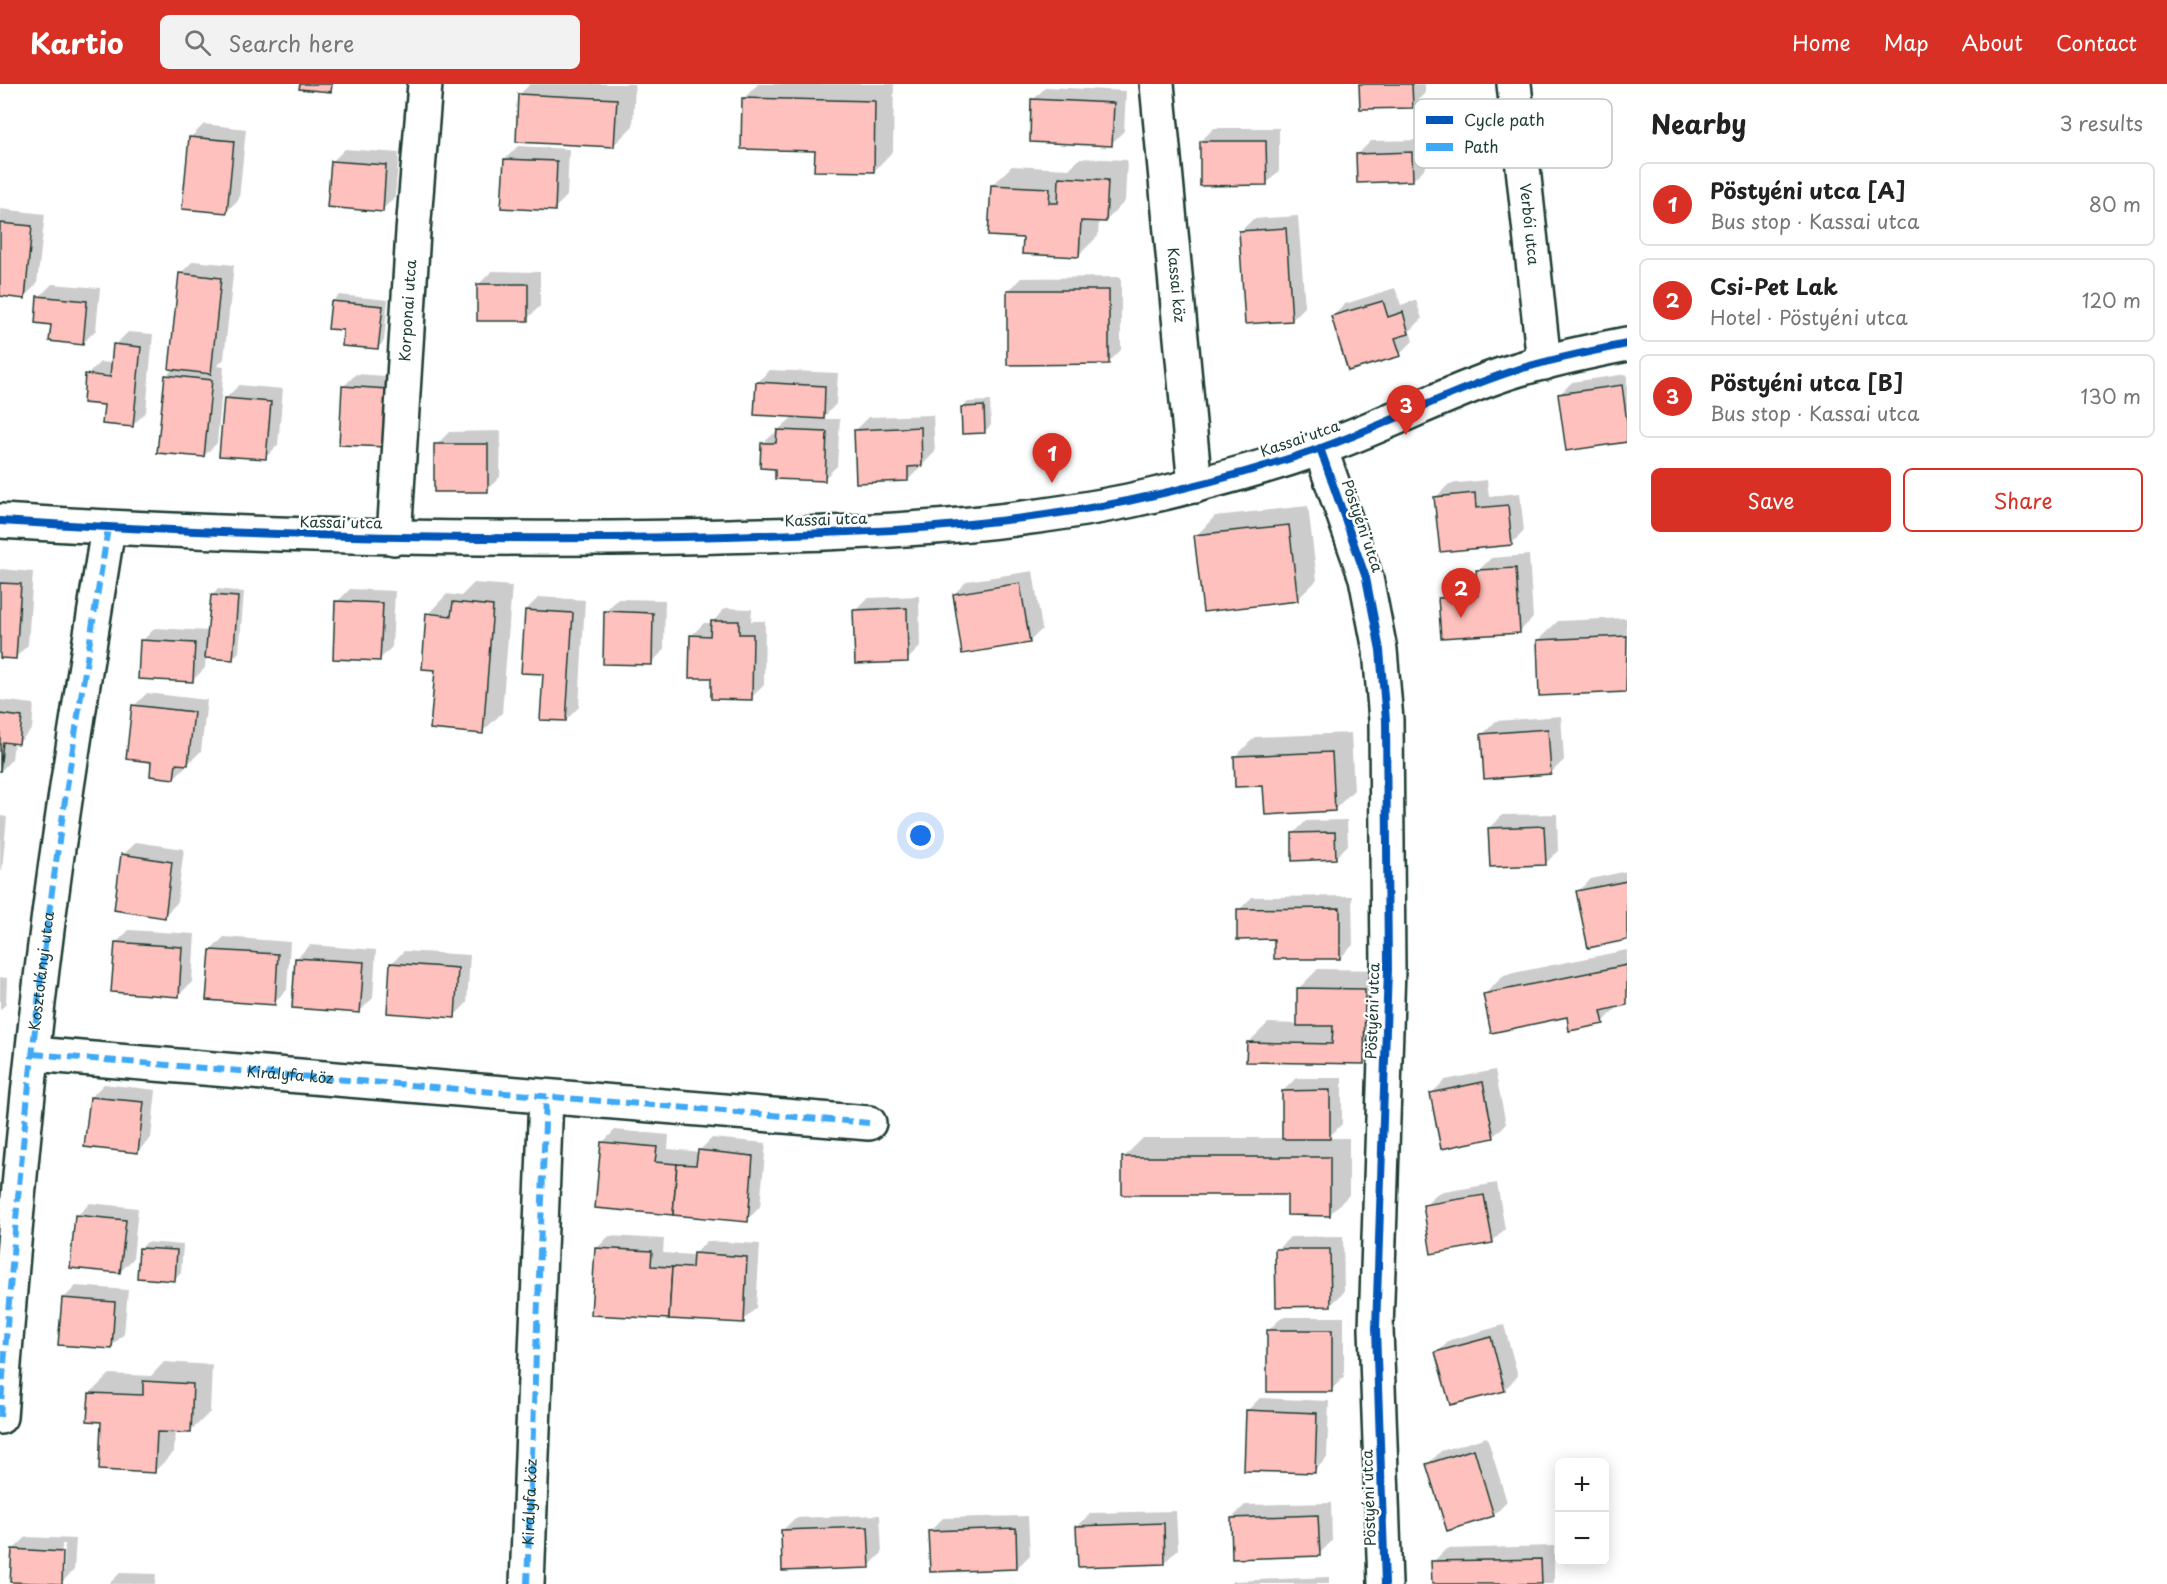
<!DOCTYPE html>
<meta charset="utf-8">
<style>
:root{--surface:#fff;--page:#f2f2f2;--text:#222;--muted:#767676;--line:#e0e0e0;--accent:#d93025}
body{margin:0;font-family:"Playpen Sans",sans-serif;background:var(--page);color:var(--text)}
.controls{position:absolute;right:18px;bottom:18px;display:grid;overflow:hidden;border-radius:9px;box-shadow:0 3px 15px #0003}
.controls button{width:54px;height:54px;display:grid;place-items:center;padding:0;border:0;border-bottom:2px solid var(--line);background:var(--surface);color:var(--text);font:30px sans-serif}
.you{position:absolute;left:921px;top:752px;width:21px;height:21px;margin:-15px;border:4px solid #fff;border-radius:50%;background:#1a73e8;box-shadow:0 0 0 9px #1a73e833}
.badge{display:grid;place-items:center;width:39px;height:39px;border-radius:50%;background:var(--accent);color:#fff;font-size:20px;font-weight:700}
.pin{position:absolute;translate:-50% -50px;filter:drop-shadow(0 2px 3px #0008)}
.pin::after{content:'';position:absolute;top:32px;width:21px;height:18px;background:inherit;clip-path:polygon(0 0,100% 0,50% 100%)}
.list{margin:0;padding:0;list-style:none}
h2{display:flex;justify-content:space-between;align-items:center;height:78px;margin:0;padding:0 24px;font-size:26px}
h2 small{font-size:20px;font-weight:400;color:var(--muted)}
.list li{display:grid;grid-template-columns:39px 1fr auto;gap:18px;align-items:center;box-sizing:border-box;height:84px;margin:0 12px 12px;padding:0 12px;border:2px solid var(--line);border-radius:9px}
.list b{display:block;font-size:22px;white-space:nowrap}
.list p{margin:0;font-size:20px;white-space:nowrap;color:var(--muted)}
.list em{font-size:20px;font-style:normal;color:var(--muted)}
.actions{display:flex;gap:12px;padding:18px 24px}
.actions a{flex:1;padding:14px 0;border:2px solid var(--accent);border-radius:9px;text-align:center;font-size:21px;color:var(--accent)}
.actions .main{background:var(--accent);color:#fff}
.icon{flex:none;width:33px;height:33px;fill:none;stroke:currentColor;stroke-width:2;stroke-linecap:round;stroke-linejoin:round}
.map{position:relative;flex:none;width:1627px;height:1500px;overflow:hidden}
header{display:flex;align-items:center;gap:36px;box-sizing:border-box;height:84px;padding:0 30px;background:var(--accent);color:#fff}
header strong{font-size:28px}
nav{display:flex;gap:33px;margin-inline-start:auto;font-size:21px}
.search{width:420px;height:54px;background:var(--page);display:flex;align-items:center;gap:15px;box-sizing:border-box;padding:0 21px;border-radius:9px;color:var(--muted);font-size:22px}
main{display:flex}
aside{flex:1;background:var(--surface)}
.map>svg:first-child{display:block}
</style>
<header>
<strong>Kartio</strong>
<div class="search"><svg class="icon" aria-label="search" viewBox="0 0 24 24"><circle cx="10" cy="10" r="6"/><path d="M15 15l6 6"/></svg>Search here</div>
<nav><a>Home</a><a>Map</a><a>About</a><a>Contact</a></nav>
</header>
<main>
<div class="map">
<svg width="1627" height="1500" viewBox="0 0 1627 1500">
<rect width="100%" height="100%" fill="#fff"/>
<filter id="ink" filterUnits="userSpaceOnUse"><feTurbulence type="fractalNoise" baseFrequency=".0167" numOctaves="2"/><feDisplacementMap in="SourceGraphic" scale="12" xChannelSelector="R" yChannelSelector="G"/><feConvolveMatrix kernelMatrix="1 2 1 2 8 2 1 2 1" color-interpolation-filters="sRGB"/></filter>
<g filter="url(#ink)">
<g fill="#0003" fill-rule="evenodd">
<polygon points="530,0 635,0 633,42 614,61 519,11"/>
<polygon points="758,0 894,0 893,67 874,87 743,15"/>
<polygon points="1360,0 1425,0 1425,10 1412,23"/>
<polygon points="1046,3 1126,7 1124,47 1111,60 1033,16"/>
<polygon points="204,40 246,45 239,115 226,128 191,53"/>
<polygon points="1214,44 1279,44 1279,87 1266,100 1201,57"/>
<polygon points="1424,56 1426,83 1413,96 1358,70 1371,57"/>
<polygon points="518,62 569,65 567,112 554,125 505,75"/>
<polygon points="345,65 399,69 395,113 382,126 332,78"/>
<polygon points="1080,74 1127,76 1125,117 1106,137 1099,136 1098,152 1078,172 1025,152 992,101 1012,82 1069,85"/>
<polygon points="0,125 45,130 37,200 24,213 0,210"/>
<polygon points="1298,132 1305,223 1292,236 1240,148 1253,135"/>
<polygon points="193,177 234,181 224,275 217,282 224,283 217,359 204,372 167,291 174,284 180,190"/>
<polygon points="492,187 540,188 540,222 527,235 479,200"/>
<polygon points="1121,193 1121,266 1108,279 1008,207 1021,194"/>
<polygon points="52,200 100,204 96,246 83,259 52,240 39,213"/>
<polygon points="1395,204 1401,221 1416,216 1422,235 1410,247 1413,257 1400,270 1332,233 1345,220"/>
<polygon points="339,211 388,216 384,257 378,264 345,244 332,218"/>
<polygon points="128,248 153,250 146,328 133,341 106,320 87,291 100,278 113,279 115,261"/>
<polygon points="770,286 838,289 836,320 822,335 840,335 837,382 824,395 777,383 762,360 794,332 757,299"/>
<polygon points="356,290 401,293 399,349 343,303"/>
<polygon points="1627,290 1627,357 1559,311 1572,298"/>
<polygon points="239,301 283,305 278,361 265,374 226,314"/>
<polygon points="990,317 991,341 985,347 962,324 968,318"/>
<polygon points="933,331 935,368 908,396 856,346 869,333"/>
<polygon points="501,347 500,393 487,406 436,361 449,348"/>
<polygon points="1487,396 1489,412 1520,409 1524,447 1511,460 1436,413 1449,400"/>
<polygon points="1308,422 1317,496 1297,516 1196,452 1215,432"/>
<polygon points="1529,471 1533,534 1520,547 1440,515 1453,502 1479,500 1478,487 1491,474"/>
<polygon points="0,485 33,488 28,561 15,574 0,573"/>
<polygon points="1033,487 1042,545 1029,558 954,510 967,497"/>
<polygon points="474,499 512,502 502,629 482,648 436,585 428,530 447,510 461,512"/>
<polygon points="218,505 244,508 239,568 233,575 206,572 205,584 192,597 142,557 155,544 209,547 212,512"/>
<polygon points="350,505 395,507 392,563 379,576 337,518"/>
<polygon points="919,512 920,563 907,576 855,527 868,514"/>
<polygon points="539,513 585,516 579,623 566,636 526,526"/>
<polygon points="618,515 665,516 664,566 651,579 605,528"/>
<polygon points="725,524 752,525 751,537 765,537 764,601 751,614 713,593 691,552 704,539 712,539"/>
<polygon points="1627,534 1626,607 1538,556 1558,537"/>
<polygon points="147,609 207,616 201,667 174,694 153,677 134,622"/>
<polygon points="0,616 34,620 32,645 19,658 14,658 12,675 0,688"/>
<polygon points="1561,632 1564,676 1551,689 1483,650 1496,637"/>
<polygon points="1351,649 1354,706 1334,726 1265,700 1235,673 1255,653"/>
<polygon points="1557,730 1558,767 1545,780 1489,744 1502,731"/>
<polygon points="0,732 7,733 2,786 0,788"/>
<polygon points="1347,736 1348,761 1335,774 1293,750 1306,737"/>
<polygon points="136,758 184,765 177,819 164,832 123,771"/>
<polygon points="1627,787 1627,855 1578,808 1591,795"/>
<polygon points="1352,812 1353,861 1340,874 1275,854 1239,826 1252,813"/>
<polygon points="129,846 195,850 192,898 179,911 116,859"/>
<polygon points="224,853 290,858 287,906 274,919 211,866"/>
<polygon points="310,861 376,866 373,914 360,927 297,874"/>
<polygon points="1627,866 1627,920 1620,921 1603,938 1568,932 1484,911 1504,891"/>
<polygon points="404,867 470,871 467,919 454,932 391,880"/>
<polygon points="1318,885 1384,886 1383,959 1364,979 1248,959 1268,939 1298,940 1299,904"/>
<polygon points="0,893 7,894 6,920 0,926"/>
<polygon points="1495,986 1506,1040 1493,1053 1432,1009 1445,996"/>
<polygon points="1296,994 1342,994 1342,1040 1328,1054 1349,1054 1349,1111 1330,1130 1289,1110 1123,1074 1143,1054 1284,1054 1283,1007"/>
<polygon points="104,1000 156,1006 151,1054 138,1067 91,1013"/>
<polygon points="615,1046 669,1051 668,1065 691,1067 698,1068 712,1054 766,1059 760,1123 747,1136 602,1059"/>
<polygon points="1497,1099 1505,1145 1492,1158 1425,1122 1438,1109"/>
<polygon points="90,1119 138,1124 133,1175 120,1188 77,1132"/>
<polygon points="609,1152 664,1155 663,1169 693,1171 707,1157 760,1160 756,1224 743,1237 596,1165"/>
<polygon points="1343,1152 1344,1208 1331,1221 1277,1166 1290,1153"/>
<polygon points="147,1158 183,1161 181,1189 175,1195 140,1165"/>
<polygon points="76,1202 128,1206 124,1250 111,1263 63,1215"/>
<polygon points="1282,1233 1344,1233 1344,1293 1331,1306 1269,1246"/>
<polygon points="1504,1241 1518,1292 1505,1305 1451,1320 1437,1269 1450,1256"/>
<polygon points="164,1278 212,1281 210,1328 190,1348 175,1347 174,1368 155,1387 103,1337 90,1309 110,1290 151,1292"/>
<polygon points="1260,1314 1329,1317 1327,1374 1314,1387 1247,1327"/>
<polygon points="1487,1353 1507,1418 1494,1431 1428,1380 1441,1367"/>
<polygon points="1331,1419 1332,1457 1319,1470 1232,1434 1245,1421"/>
<polygon points="1176,1427 1178,1465 1165,1478 1078,1442 1091,1429"/>
<polygon points="880,1431 882,1469 869,1482 782,1447 795,1434"/>
<polygon points="1028,1432 1030,1471 1017,1484 930,1447 943,1434"/>
<path d="M26,1453L76,1455L74,1486L61,1499L13,1466ZM62,1460H65L64,1488H61Z"/>
<polygon points="1554,1462 1554,1500 1433,1500 1433,1478 1446,1465"/>
<polygon points="120,1489 156,1490 155,1500 109,1500"/>
<polygon points="1329,1493 1329,1500 1230,1500 1234,1497"/>
</g>
<g fill="#fec1bd" stroke="#1f3d34" stroke-width="1.5">
<polygon points="300,0 332,0 331,8 299,5"/>
<polygon points="1359,0 1412,0 1413,24 1360,25"/>
<polygon points="518,10 617,15 614,63 516,58"/>
<polygon points="742,14 875,17 874,88 814,87 815,67 741,65"/>
<polygon points="1031,15 1114,19 1112,62 1030,58"/>
<polygon points="189,53 234,57 227,129 182,125"/>
<polygon points="1200,57 1266,57 1267,101 1200,102"/>
<polygon points="1412,68 1413,97 1357,99 1356,70"/>
<polygon points="504,75 557,77 555,127 501,124"/>
<polygon points="331,77 386,81 383,128 327,123"/>
<polygon points="1059,93 1108,96 1106,138 1081,137 1079,173 1022,170 1023,154 988,152 991,101 1050,104 1049,119 1058,119"/>
<polygon points="0,139 32,142 25,215 0,212"/>
<polygon points="1286,144 1292,237 1245,240 1239,147"/>
<polygon points="179,189 221,194 211,290 169,285"/>
<rect x="477" y="200" width="51" height="37"/>
<polygon points="1007,206 1109,206 1109,280 1007,281"/>
<polygon points="37,212 87,217 83,261 49,257 51,241 35,239"/>
<polygon points="331,217 383,222 378,265 342,262 343,246 328,245"/>
<polygon points="1383,217 1388,233 1403,228 1409,250 1395,254 1401,272 1348,287 1331,232"/>
<polygon points="113,260 141,263 133,343 102,340 104,321 83,319 85,290 110,293"/>
<polygon points="165,291 212,296 204,373 157,369"/>
<polygon points="756,298 825,302 824,335 754,331"/>
<polygon points="1622,301 1627,338 1627,358 1566,367 1558,310"/>
<polygon points="342,302 389,305 386,363 339,361"/>
<polygon points="224,314 271,318 266,375 219,372"/>
<polygon points="984,322 985,349 962,350 961,323"/>
<polygon points="921,343 922,382 908,383 908,397 856,399 854,346"/>
<polygon points="777,346 827,348 825,397 775,395 775,385 760,384 761,359 776,359"/>
<rect x="434" y="360" width="54" height="48"/>
<polygon points="1475,409 1476,424 1508,421 1512,461 1440,468 1434,413"/>
<polygon points="1289,441 1298,517 1203,528 1194,451"/>
<polygon points="1516,484 1520,549 1441,554 1438,514 1478,512 1476,486"/>
<polygon points="0,499 21,500 16,575 0,574"/>
<polygon points="1020,499 1030,559 962,570 953,510"/>
<polygon points="211,511 238,513 233,576 205,574"/>
<polygon points="335,517 383,519 380,577 333,575"/>
<polygon points="453,518 493,522 483,650 430,645 435,586 422,585 426,529 451,532"/>
<polygon points="907,524 908,578 855,580 853,526"/>
<polygon points="525,526 573,529 566,637 540,636 543,590 521,589"/>
<polygon points="604,527 653,529 652,581 603,580"/>
<polygon points="711,537 739,537 739,550 753,550 752,616 711,615 711,594 689,594 690,551 710,552"/>
<polygon points="1627,552 1626,608 1539,612 1537,556"/>
<polygon points="140,556 195,559 193,598 138,595"/>
<polygon points="132,621 194,628 188,681 176,680 174,695 150,692 151,678 126,675"/>
<polygon points="0,630 22,633 19,660 3,658 0,688"/>
<polygon points="1548,645 1551,690 1484,695 1481,650"/>
<polygon points="1332,668 1335,727 1265,731 1263,702 1235,703 1234,672"/>
<polygon points="1544,742 1546,781 1490,783 1488,744"/>
<polygon points="1335,748 1336,775 1292,777 1292,749"/>
<polygon points="121,770 172,778 165,834 114,826"/>
<polygon points="1627,797 1627,856 1588,864 1576,807"/>
<polygon points="1340,824 1340,875 1274,875 1274,855 1237,856 1237,825"/>
<polygon points="115,858 182,863 179,913 111,908"/>
<polygon points="210,866 278,870 275,921 206,916"/>
<polygon points="295,874 364,878 360,929 292,924"/>
<polygon points="390,879 458,884 455,934 387,929"/>
<polygon points="1627,881 1627,921 1601,927 1604,940 1569,947 1567,933 1491,949 1483,910"/>
<polygon points="1297,904 1365,905 1364,980 1246,978 1247,958 1332,960 1333,942 1297,942"/>
<polygon points="1483,998 1494,1054 1441,1065 1430,1009"/>
<polygon points="1330,1006 1330,1055 1282,1055 1282,1007"/>
<polygon points="90,1013 144,1018 138,1069 84,1063"/>
<polygon points="601,1058 657,1063 655,1078 677,1080 673,1131 595,1124"/>
<polygon points="698,1066 753,1072 748,1138 673,1131 677,1080 696,1081"/>
<polygon points="1122,1073 1330,1073 1330,1132 1287,1131 1287,1111 1122,1111"/>
<polygon points="1484,1111 1493,1159 1431,1170 1423,1121"/>
<polygon points="75,1131 126,1136 120,1189 70,1184"/>
<polygon points="139,1164 177,1166 175,1197 137,1194"/>
<polygon points="595,1164 652,1167 651,1182 672,1183 669,1235 591,1231"/>
<polygon points="1275,1165 1330,1165 1331,1222 1276,1223"/>
<polygon points="693,1169 747,1173 744,1239 669,1235 672,1183 692,1184"/>
<polygon points="62,1214 115,1218 112,1265 58,1261"/>
<rect x="1267" y="1246" width="65" height="62"/>
<polygon points="1491,1253 1505,1307 1450,1321 1435,1268"/>
<polygon points="143,1297 193,1300 191,1349 157,1348 155,1389 99,1386 101,1338 87,1337 89,1309 143,1311"/>
<polygon points="1246,1326 1317,1329 1315,1389 1244,1387"/>
<polygon points="1474,1365 1494,1432 1447,1447 1426,1380"/>
<polygon points="1318,1431 1320,1472 1232,1475 1231,1434"/>
<polygon points="1164,1439 1165,1480 1078,1483 1076,1442"/>
<polygon points="868,1443 870,1484 782,1487 781,1446"/>
<polygon points="1016,1444 1017,1485 930,1488 928,1447"/>
<polygon points="12,1465 63,1468 62,1500 10,1498"/>
<polygon points="1541,1475 1542,1500 1432,1500 1431,1477"/>
</g>
<g fill="none" stroke-linecap="round" stroke-linejoin="round">
<defs>
<g id="minor">
<path id="s1" d="M1157,0L1195,402"/>
<path id="s2" d="M1514,0L1544,279"/>
<polyline points="1320,364 1366,494 1380,566 1386,636 1388,885 1376,1245 1385,1500"/>
<path d="M0,437C227,451 454,457 681,453C832,450 980,447 1128,417C1193,403 1258,386 1321,364C1381,343 1438,313 1498,292C1537,278 1586,268 1627,260"/>
<path id="s3" d="M394,454L413,148L425,0"/>
<path id="s4" d="M33,970L869,1039"/>
<path id="s5" d="M0,1333C15,1132 33,930 63,730C77,634 93,539 108,444"/>
<path id="s6" d="M527,1500L546,1013"/>
</g>
</defs>
<use href="#minor" stroke="#1f3d34" stroke-width="38"/>
<use href="#minor" stroke="#fff" stroke-width="33"/>
<g stroke="#3fa9f5" stroke-width="6" stroke-dasharray="12 6" stroke-linecap="butt">
<polyline points="33,970 869,1039"/>
<path d="M0,1333C15,1132 33,930 63,730C77,634 93,539 108,444"/>
<polyline points="527,1500 546,1013"/>
</g>
<defs>
<g id="cycleway">
<polyline points="1320,364 1366,494 1380,566 1386,636 1388,885 1376,1245 1385,1500"/>
<path d="M0,437C227,451 454,457 681,453C832,450 980,447 1128,417C1193,403 1258,386 1321,364C1381,343 1438,313 1498,292C1537,278 1586,268 1627,260"/>
</g>
</defs>
<use href="#cycleway" stroke="#fff" stroke-width="11"/>
<use href="#cycleway" stroke="#0057b8" stroke-width="8"/>
</g>
</g>
<g text-anchor="middle" stroke-width="5" stroke-linejoin="round" paint-order="stroke">
<g font-size="15" fill="#1f3d34" stroke="#fff">
<text dy="5" stroke="none"><textPath href="#s2" startOffset="141">Verbói utca</textPath></text>
<text dy="5" stroke="none"><textPath href="#s1" startOffset="202">Kassai köz</textPath></text>
<text dy="5" stroke="none"><textPath href="#s3" startOffset="228">Korponai utca</textPath></text>
<text transform="translate(1300 355) rotate(-19)" y="5">Kassai utca</text>
<text transform="translate(826 436) rotate(-2)" y="5">Kassai utca</text>
<text transform="translate(341 439) rotate(1)" y="5">Kassai utca</text>
<text transform="translate(1362 442) rotate(71)" y="5">Pöstyéni utca</text>
<text dy="5" stroke="none"><textPath href="#s5" startOffset="448">Kosztolányi utca</textPath></text>
<text transform="translate(1373 927) rotate(-88)" y="5">Pöstyéni utca</text>
<text dy="5" stroke="none"><textPath href="#s4" startOffset="258">Királyfa köz</textPath></text>
<text transform="translate(1369 1414) rotate(-92)" y="5">Pöstyéni utca</text>
<text dy="5" stroke="none"><textPath href="#s6" startOffset="82">Királyfa köz</textPath></text>
</g>
</g>
<rect x="1414" y="15" width="198" height="69" rx="9" fill="#fff" stroke="#bcc5c2" stroke-width="1.5"/>
<rect x="1426" y="32" width="27" height="8" fill="#0057b8"/>
<rect x="1426" y="59" width="27" height="8" fill="#3fa9f5"/>
<g font-size="16" fill="#1f3d34">
<text x="1464" y="42">Cycle path</text>
<text x="1464" y="69">Path</text>
</g>
</svg>
<div class="controls">
<button>+</button>
<button>−</button>
</div>
<div class="you"></div>
<div class="pin badge" style="left:1052px;top:399px">1</div>
<div class="pin badge" style="left:1461px;top:534px">2</div>
<div class="pin badge" style="left:1406px;top:351px">3</div>
</div>
<aside>
<h2>Nearby<small>3 results</small></h2>
<ul class="list">
<li><span class="badge">1</span><div><b>Pöstyéni utca [A]</b><p>Bus stop · Kassai utca</p></div><em>80 m</em></li>
<li><span class="badge">2</span><div><b>Csi-Pet Lak</b><p>Hotel · Pöstyéni utca</p></div><em>120 m</em></li>
<li><span class="badge">3</span><div><b>Pöstyéni utca [B]</b><p>Bus stop · Kassai utca</p></div><em>130 m</em></li>
</ul>
<div class="actions"><a class="main">Save</a><a>Share</a></div>
</aside>
</main>
